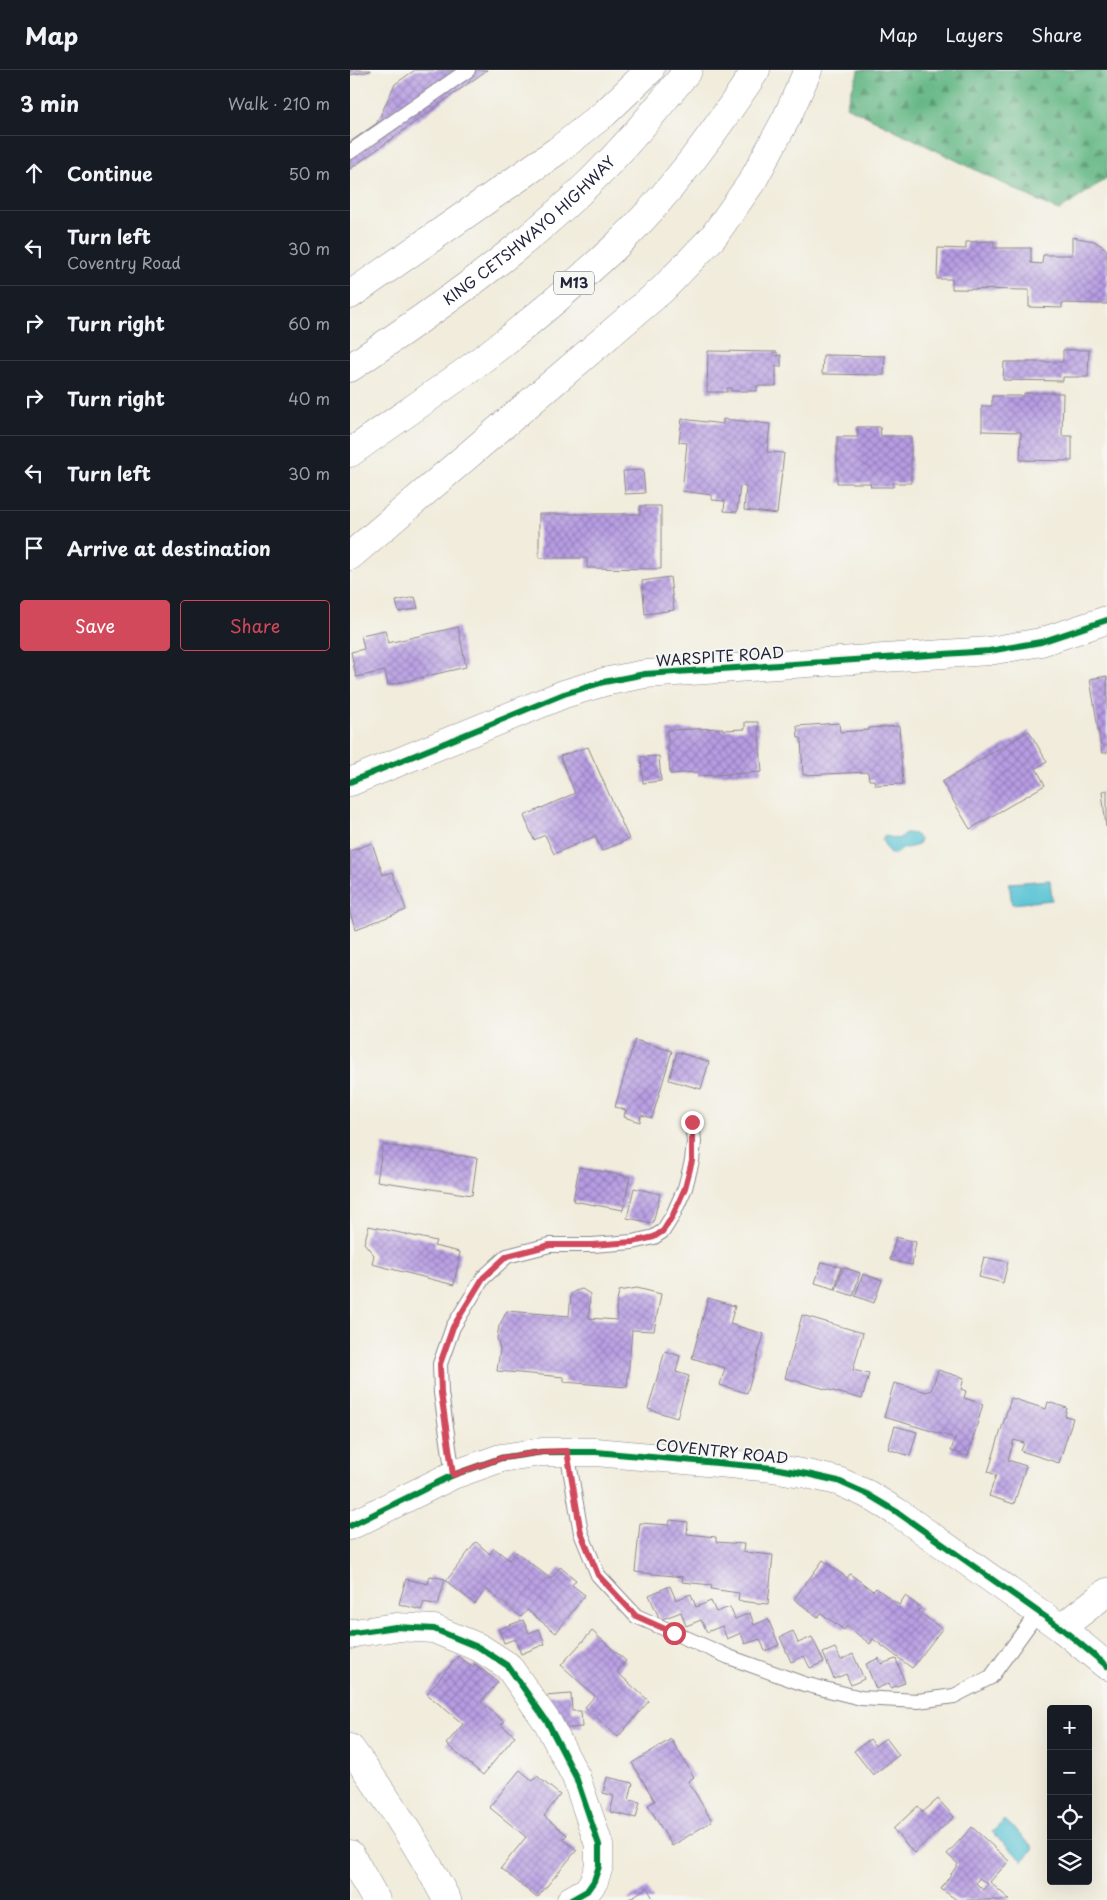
<!DOCTYPE html>
<meta charset="utf-8">
<style>
:root{--surface:#171b24;--page:#20242c;--text:#f1f3f6;--muted:#9ea1a6;--line:#363941;--accent:#d1495b}
body{margin:0;font-family:"Playpen Sans",sans-serif;background:var(--page);color:var(--text)}
.controls{position:absolute;right:15px;bottom:15px;display:grid;overflow:hidden;border-radius:5px;box-shadow:0 5px 20px #0002}
.controls button{width:45px;height:45px;display:grid;place-items:center;padding:0;border:0;border-bottom:1px solid var(--line);background:var(--surface);color:var(--text);font:25px sans-serif}
.stop{position:absolute;width:15px;height:15px;margin:-11px;border:4px solid #d1495b;border-radius:50%;background:#fff}
.stop.end{background:#d1495b;border-color:#fff;box-shadow:0 1px 5px #0008}
.list{margin:0;padding:0;list-style:none}
h2{display:flex;justify-content:space-between;align-items:center;height:65px;margin:0;padding:0 20px;font-size:21px}
h2 small{font-size:16px;font-weight:400;color:var(--muted)}
.list li{display:grid;grid-template-columns:32px 1fr auto;gap:15px;align-items:center;box-sizing:border-box;height:75px;padding:0 20px;border-top:1px solid var(--line)}
.list b{display:block;font-size:19px;white-space:nowrap}
.list p{margin:0;font-size:16px;white-space:nowrap;color:var(--muted)}
.list em{font-size:16px;font-style:normal;color:var(--muted)}
.actions{display:flex;gap:10px;padding:15px 20px}
.actions a{flex:1;padding:11px 0;border:1px solid var(--accent);border-radius:5px;text-align:center;font-size:18px;color:var(--accent)}
.actions .main{background:var(--accent);color:#fff}
.icon{flex:none;width:28px;height:28px;fill:none;stroke:currentColor;stroke-width:2;stroke-linecap:round;stroke-linejoin:round}
.map{position:relative;flex:none;width:757px;height:1830px;overflow:hidden}
header{display:flex;align-items:center;gap:30px;box-sizing:border-box;height:70px;padding:0 25px;background:var(--surface);border-bottom:1px solid var(--line)}
header strong{font-size:24px}
nav{display:flex;gap:28px;margin-inline-start:auto;font-size:18px}
main{display:flex}
aside{flex:1;background:var(--surface)}
.map>svg:first-child{display:block}
</style>
<header>
<strong>Map</strong>
<nav><a>Map</a><a>Layers</a><a>Share</a></nav>
</header>
<main>
<aside>
<h2>3 min<small>Walk · 210 m</small></h2>
<ul class="list">
<li><svg class="icon" aria-label="ahead" viewBox="0 0 24 24"><path d="M12 20V5M6 11l6-6 6 6"/></svg><div><b>Continue</b></div><em>50 m</em></li>
<li><svg class="icon" aria-label="left" viewBox="0 0 24 24"><path d="M17 20v-9H6M10 6l-5 5 5 5"/></svg><div><b>Turn left</b><p>Coventry Road</p></div><em>30 m</em></li>
<li><svg class="icon" aria-label="right" viewBox="0 0 24 24"><path d="M7 20v-9h11M14 6l5 5-5 5"/></svg><div><b>Turn right</b></div><em>60 m</em></li>
<li><svg class="icon" aria-label="right" viewBox="0 0 24 24"><path d="M7 20v-9h11M14 6l5 5-5 5"/></svg><div><b>Turn right</b></div><em>40 m</em></li>
<li><svg class="icon" aria-label="left" viewBox="0 0 24 24"><path d="M17 20v-9H6M10 6l-5 5 5 5"/></svg><div><b>Turn left</b></div><em>30 m</em></li>
<li><svg class="icon" aria-label="arrive" viewBox="0 0 24 24"><path d="M6 21V4h12l-3 4 3 4H6"/></svg><div><b>Arrive at destination</b></div></li>
</ul>
<div class="actions"><a class="main">Save</a><a>Share</a></div>
</aside>
<div class="map">
<svg width="757" height="1830" viewBox="0 0 757 1830">
<defs>
<pattern id="forest-firs" width="22" height="20" patternUnits="userSpaceOnUse" patternTransform="scale(1.25)"><rect width="22" height="20" fill="#66b886"/><path d="M5 1l3.5 6h-7zM16 11l3.5 6h-7z" fill="#54956f"/></pattern>
<pattern id="building-cross-hatch" width="8" height="8" patternUnits="userSpaceOnUse" patternTransform="scale(1.25)"><rect width="8" height="8" fill="#b79ce3"/><path d="M0 0l8 8M0 8l8-8" fill="none" stroke="#947fb9"/></pattern>
</defs>
<rect width="100%" height="100%" fill="#f6f6f2"/>
<filter id="ink" filterUnits="userSpaceOnUse"><feTurbulence type="fractalNoise" baseFrequency=".02" numOctaves="2"/><feDisplacementMap in="SourceGraphic" scale="10" xChannelSelector="R" yChannelSelector="G"/><feConvolveMatrix kernelMatrix="1 2 1 2 8 2 1 2 1" color-interpolation-filters="sRGB"/></filter>
<filter id="wash" filterUnits="userSpaceOnUse"><feTurbulence type="fractalNoise" baseFrequency=".0096" numOctaves="4" result="noise"/><feDisplacementMap in="SourceGraphic" scale="20" xChannelSelector="R" yChannelSelector="G"/><feGaussianBlur stdDeviation="1.12" result="paint"/><feColorMatrix in="noise" values="0 0 0 0 0 0 0 0 0 0 0 0 0 0 0 0 0 1.4 0 .05"/><feComposite in="paint" operator="in"/></filter>
<g filter="url(#wash)">
<rect width="100%" height="100%" fill="#f1ecdb"/>
<polygon fill="url(#forest-firs)" stroke="#446d60" points="509,0 757,0 757,108 709,141 496,36"/>
<g fill="#59c3d4" stroke="#3e7288">
<path d="M557,763L565,764L570,769L569,774C561,779 552,776 545,784H540L532,770L535,766L548,769Z"/>
<polygon points="700,810 702,830 662,834 659,813"/>
<polygon points="655,1750 684,1778 673,1791 642,1762"/>
</g>
<g id="blocks">
<g fill="url(#building-cross-hatch)" fill-rule="evenodd">
<polygon points="0,0 21,0 21,1 0,5"/>
<polygon points="65,0 137,0 0,99 0,72 27,53 45,14"/>
<polygon points="722,167 744,171 755,178 757,181 757,234 712,233 712,238 679,237 679,220 602,219 602,209 587,209 588,178 616,179 616,172 644,171 644,178 681,178 681,193 692,194 693,185 722,185"/>
<polygon points="713,280 739,280 738,307 713,307 713,311 653,310 654,292 713,292"/>
<polygon points="358,281 427,282 427,286 431,285 431,297 426,296 426,316 407,316 407,321 381,321 381,318 377,318 377,322 357,322"/>
<polygon points="473,285 535,286 534,305 472,304"/>
<polygon points="674,323 713,323 712,366 722,366 722,391 670,390 671,362 632,361 632,336 642,336 642,326 674,326"/>
<polygon points="332,349 373,354 373,349 420,354 417,382 434,383 427,444 394,440 396,417 390,416 387,442 374,441 375,431 362,430 362,425 332,421 337,373 329,372"/>
<polygon points="507,357 530,357 531,366 561,366 561,413 543,413 543,417 521,417 520,413 487,413 487,367 508,367"/>
<polygon points="293,400 295,423 275,424 273,401"/>
<polygon points="290,436 311,436 311,499 237,498 237,488 189,488 189,444 290,444"/>
<polygon points="320,507 324,540 295,544 292,511"/>
<polygon points="65,527 68,538 49,542 46,531"/>
<polygon points="108,557 116,597 38,615 35,601 6,607 1,582 14,579 11,565 35,560 38,573"/>
<polygon points="757,606 757,683 752,683 740,609"/>
<polygon points="395,652 408,652 412,702 348,706 348,702 320,704 317,660 373,658 373,660 395,659"/>
<polygon points="489,653 490,662 519,660 519,658 549,656 553,714 525,715 524,710 519,710 518,702 453,705 451,668 448,668 447,656"/>
<polygon points="679,661 697,692 686,698 695,715 620,759 592,712"/>
<polygon points="238,677 279,769 252,781 245,766 204,784 195,765 184,770 174,746 225,723 210,686"/>
<polygon points="309,686 311,711 293,713 291,687"/>
<polygon points="757,720 757,757 756,757 752,721"/>
<polygon points="22,773 33,805 43,802 56,840 6,859 0,844 0,781"/>
<polygon points="285,970 322,981 302,1048 291,1045 290,1052 274,1047 276,1040 265,1037"/>
<polygon points="327,982 359,992 351,1019 319,1010"/>
<polygon points="33,1075 127,1088 122,1125 27,1111"/>
<polygon points="229,1097 280,1107 273,1140 223,1131"/>
<polygon points="284,1118 310,1124 303,1153 277,1148"/>
<polygon points="19,1156 86,1171 84,1176 110,1182 104,1215 22,1194 24,1185 14,1173"/>
<polygon points="546,1167 566,1172 562,1195 540,1190"/>
<polygon points="634,1187 658,1192 653,1213 629,1207"/>
<polygon points="472,1192 491,1197 485,1219 465,1213"/>
<polygon points="493,1197 510,1203 503,1226 486,1220"/>
<polygon points="513,1204 532,1210 524,1233 505,1226"/>
<polygon points="287,1218 311,1224 304,1261 282,1260 277,1317 214,1312 214,1307 147,1301 150,1279 147,1268 149,1256 157,1241 219,1246 221,1224 225,1221 232,1219 240,1224 239,1248 267,1250 266,1237 269,1221"/>
<polygon points="358,1228 385,1236 380,1254 414,1264 397,1323 370,1315 375,1298 342,1288"/>
<polygon points="452,1245 513,1263 503,1300 519,1304 512,1329 435,1308"/>
<polygon points="315,1281 330,1286 326,1302 339,1306 327,1348 298,1339"/>
<polygon points="588,1300 614,1308 611,1319 616,1321 614,1328 633,1334 618,1386 601,1381 605,1368 534,1347 544,1313 577,1322 578,1321 581,1321"/>
<polygon points="661,1328 696,1339 698,1332 717,1338 715,1346 723,1348 709,1393 671,1381 674,1373 664,1370 658,1390 676,1396 664,1434 639,1426 646,1405 638,1402"/>
<polygon points="545,1356 567,1362 560,1386 538,1379"/>
<polygon points="320,1450 338,1452 337,1464 366,1467 366,1472 394,1474 393,1482 423,1485 418,1534 388,1531 389,1523 361,1519 362,1515 332,1512 333,1507 285,1502 290,1453 319,1455"/>
<polygon points="126,1472 140,1484 144,1478 159,1490 166,1482 201,1509 210,1497 226,1510 222,1515 235,1525 206,1563 177,1540 171,1547 136,1519 125,1534 96,1511"/>
<polygon points="473,1490 497,1508 500,1504 523,1521 526,1518 549,1535 555,1526 571,1538 568,1541 592,1559 562,1598 523,1569 520,1574 497,1556 494,1560 471,1543 468,1547 444,1529"/>
<polygon points="80,1506 95,1509 88,1535 74,1532 71,1540 49,1534 56,1509 78,1514"/>
<polygon points="320,1516 326,1530 341,1524 346,1537 361,1531 366,1542 380,1537 385,1549 400,1543 404,1555 418,1549 429,1575 415,1581 410,1569 395,1574 391,1563 377,1569 372,1556 357,1562 351,1550 336,1556 331,1542 310,1550 299,1525"/>
<polygon points="173,1550 179,1563 189,1559 195,1574 171,1584 165,1569 154,1573 149,1559"/>
<polygon points="242,1561 276,1591 267,1602 299,1631 268,1667 235,1637 245,1626 211,1595"/>
<polygon points="443,1561 448,1573 462,1567 474,1592 460,1598 454,1586 441,1592 430,1567"/>
<polygon points="485,1578 491,1590 503,1584 514,1609 501,1615 496,1604 484,1609 473,1583"/>
<polygon points="108,1586 123,1597 125,1594 148,1612 131,1632 154,1652 151,1655 165,1666 133,1705 96,1674 113,1654 77,1624"/>
<polygon points="529,1588 531,1594 546,1589 555,1613 541,1618 539,1613 526,1619 516,1594"/>
<polygon points="221,1624 222,1641 231,1641 232,1657 206,1659 195,1626"/>
<polygon points="536,1668 549,1685 523,1705 504,1681 520,1669 525,1676"/>
<polygon points="321,1669 344,1707 338,1711 362,1751 322,1776 298,1735 305,1731 282,1693"/>
<polygon points="170,1700 183,1711 187,1706 210,1725 194,1746 217,1765 213,1769 227,1780 187,1828 151,1798 176,1767 139,1737"/>
<polygon points="257,1707 283,1713 279,1730 290,1732 286,1748 260,1742 264,1726 253,1723"/>
<polygon points="588,1729 604,1747 564,1783 543,1759 568,1736 573,1742"/>
<path d="M622,1757L659,1791L640,1812L660,1830H607L591,1819L608,1794L597,1784ZM629,1808L638,1814L633,1820L626,1813Z"/>
<polygon points="297,1818 304,1830 277,1830"/>
</g>
</g>
</g>
<g filter="url(#ink)">
<use href="#blocks" fill-opacity="0" stroke="#8a878b" stroke-width="1"/>
<g fill="none" stroke-linecap="round" stroke-linejoin="round">
<defs>
<g id="lane">
<polyline points="0,82 118,0"/>
<polyline points="217,1381 231,1463 248,1505 286,1546 379,1587 454,1614 511,1628 568,1631 604,1626 641,1607 688,1542"/>
<polyline points="103,1405 91,1323 90,1294 103,1257 133,1208 157,1186 200,1175 242,1175 283,1172 304,1167 313,1161 323,1145 335,1118 342,1091 344,1072 342,1052"/>
</g>
<g id="street">
<polyline points="0,712 214,624 254,612 295,604 639,581 691,572 757,550"/>
<polyline points="0,1456 103,1405 151,1388 192,1382 246,1382 423,1398 457,1404 488,1411 517,1424 547,1442 711,1558 757,1596"/>
<polyline points="711,1558 757,1522"/>
<polyline points="0,1565 4,1563 46,1557 84,1559 130,1578 158,1596 198,1653 226,1707 249,1775 249,1796 244,1811 237,1821 221,1830"/>
</g>
<path id="secondary" d="M0,1678C36,1726 69,1776 97,1830"/>
<g id="highway">
<polyline points="0,225 207,81 255,43 300,0"/>
<path id="s1" d="M0,298C85,240 170,182 243,109C277,75 308,38 338,0"/>
<path d="M0,383C46,350 94,318 139,284C182,251 224,215 264,178C319,126 364,63 406,0"/>
<polyline points="0,486 313,219 363,167 403,110 437,47 458,0"/>
<polyline points="0,1784 26,1830"/>
</g>
</defs>
<use href="#lane" stroke="#8a878b" stroke-width="16"/>
<use href="#street" stroke="#8a878b" stroke-width="29"/>
<use href="#secondary" stroke="#8a878b" stroke-width="29"/>
<use href="#highway" stroke="#8a878b" stroke-width="29"/>
<use href="#lane" stroke="#fff" stroke-width="14"/>
<use href="#street" stroke="#fff" stroke-width="28"/>
<use href="#secondary" stroke="#fff" stroke-width="28"/>
<use href="#highway" stroke="#fff" stroke-width="28"/>
<defs>
<g id="cycleway">
<polyline points="0,712 214,624 254,612 295,604 639,581 691,572 757,550"/>
<polyline points="0,1456 103,1405 151,1388 192,1382 246,1382 423,1398 457,1404 488,1411 517,1424 547,1442 711,1558 757,1596"/>
<polyline points="0,1565 4,1563 46,1557 84,1559 130,1578 158,1596 198,1653 226,1707 249,1775 249,1796 244,1811 237,1821 221,1830"/>
</g>
</defs>
<use href="#cycleway" stroke="#f6f6f2" stroke-width="9"/>
<use href="#cycleway" stroke="#00873e" stroke-width="6"/>
</g>
</g>
<g fill="none" stroke-linecap="round" stroke-linejoin="round" filter="url(#ink)">
<polyline stroke="#d1495b" stroke-width="6" points="324,1563 286,1546 248,1505 231,1463 217,1381 192,1382 151,1388 103,1405 91,1323 90,1294 103,1257 133,1208 157,1186 200,1175 242,1175 283,1172 304,1167 313,1161 323,1145 335,1118 342,1091 342,1052"/>
</g>
<g text-anchor="middle" stroke-width="4" stroke-linejoin="round" paint-order="stroke">
<rect fill="#f6f6f2" stroke="#626272" stroke-width="1" x="204" y="201.5" width="40" height="23" rx="4"/>
<g font-size="14" font-weight="bold" fill="#22223b">
<text x="224" y="218">M13</text>
</g>
<g font-size="15" fill="#22223b" stroke="#f6f6f2">
<text dy="5" stroke="none"><textPath href="#s1" startOffset="226">KING CETSHWAYO HIGHWAY</textPath></text>
<text transform="translate(370 587) rotate(-4)" y="5">WARSPITE ROAD</text>
<text transform="translate(372 1382) rotate(6)" y="5">COVENTRY ROAD</text>
</g>
</g>
</svg>
<div class="controls">
<button>+</button>
<button>−</button>
<button><svg class="icon" aria-label="locate" viewBox="0 0 24 24"><circle cx="12" cy="12" r="6"/><path d="M12 2v4M12 18v4M2 12h4M18 12h4"/></svg></button>
<button><svg class="icon" aria-label="layers" viewBox="0 0 24 24"><path d="M12 4l9 5-9 5-9-5zM3 14l9 5 9-5"/></svg></button>
</div>
<div class="stop" style="left:324px;top:1563px"></div>
<div class="stop end" style="left:342px;top:1052px"></div>
</div>
</main>
